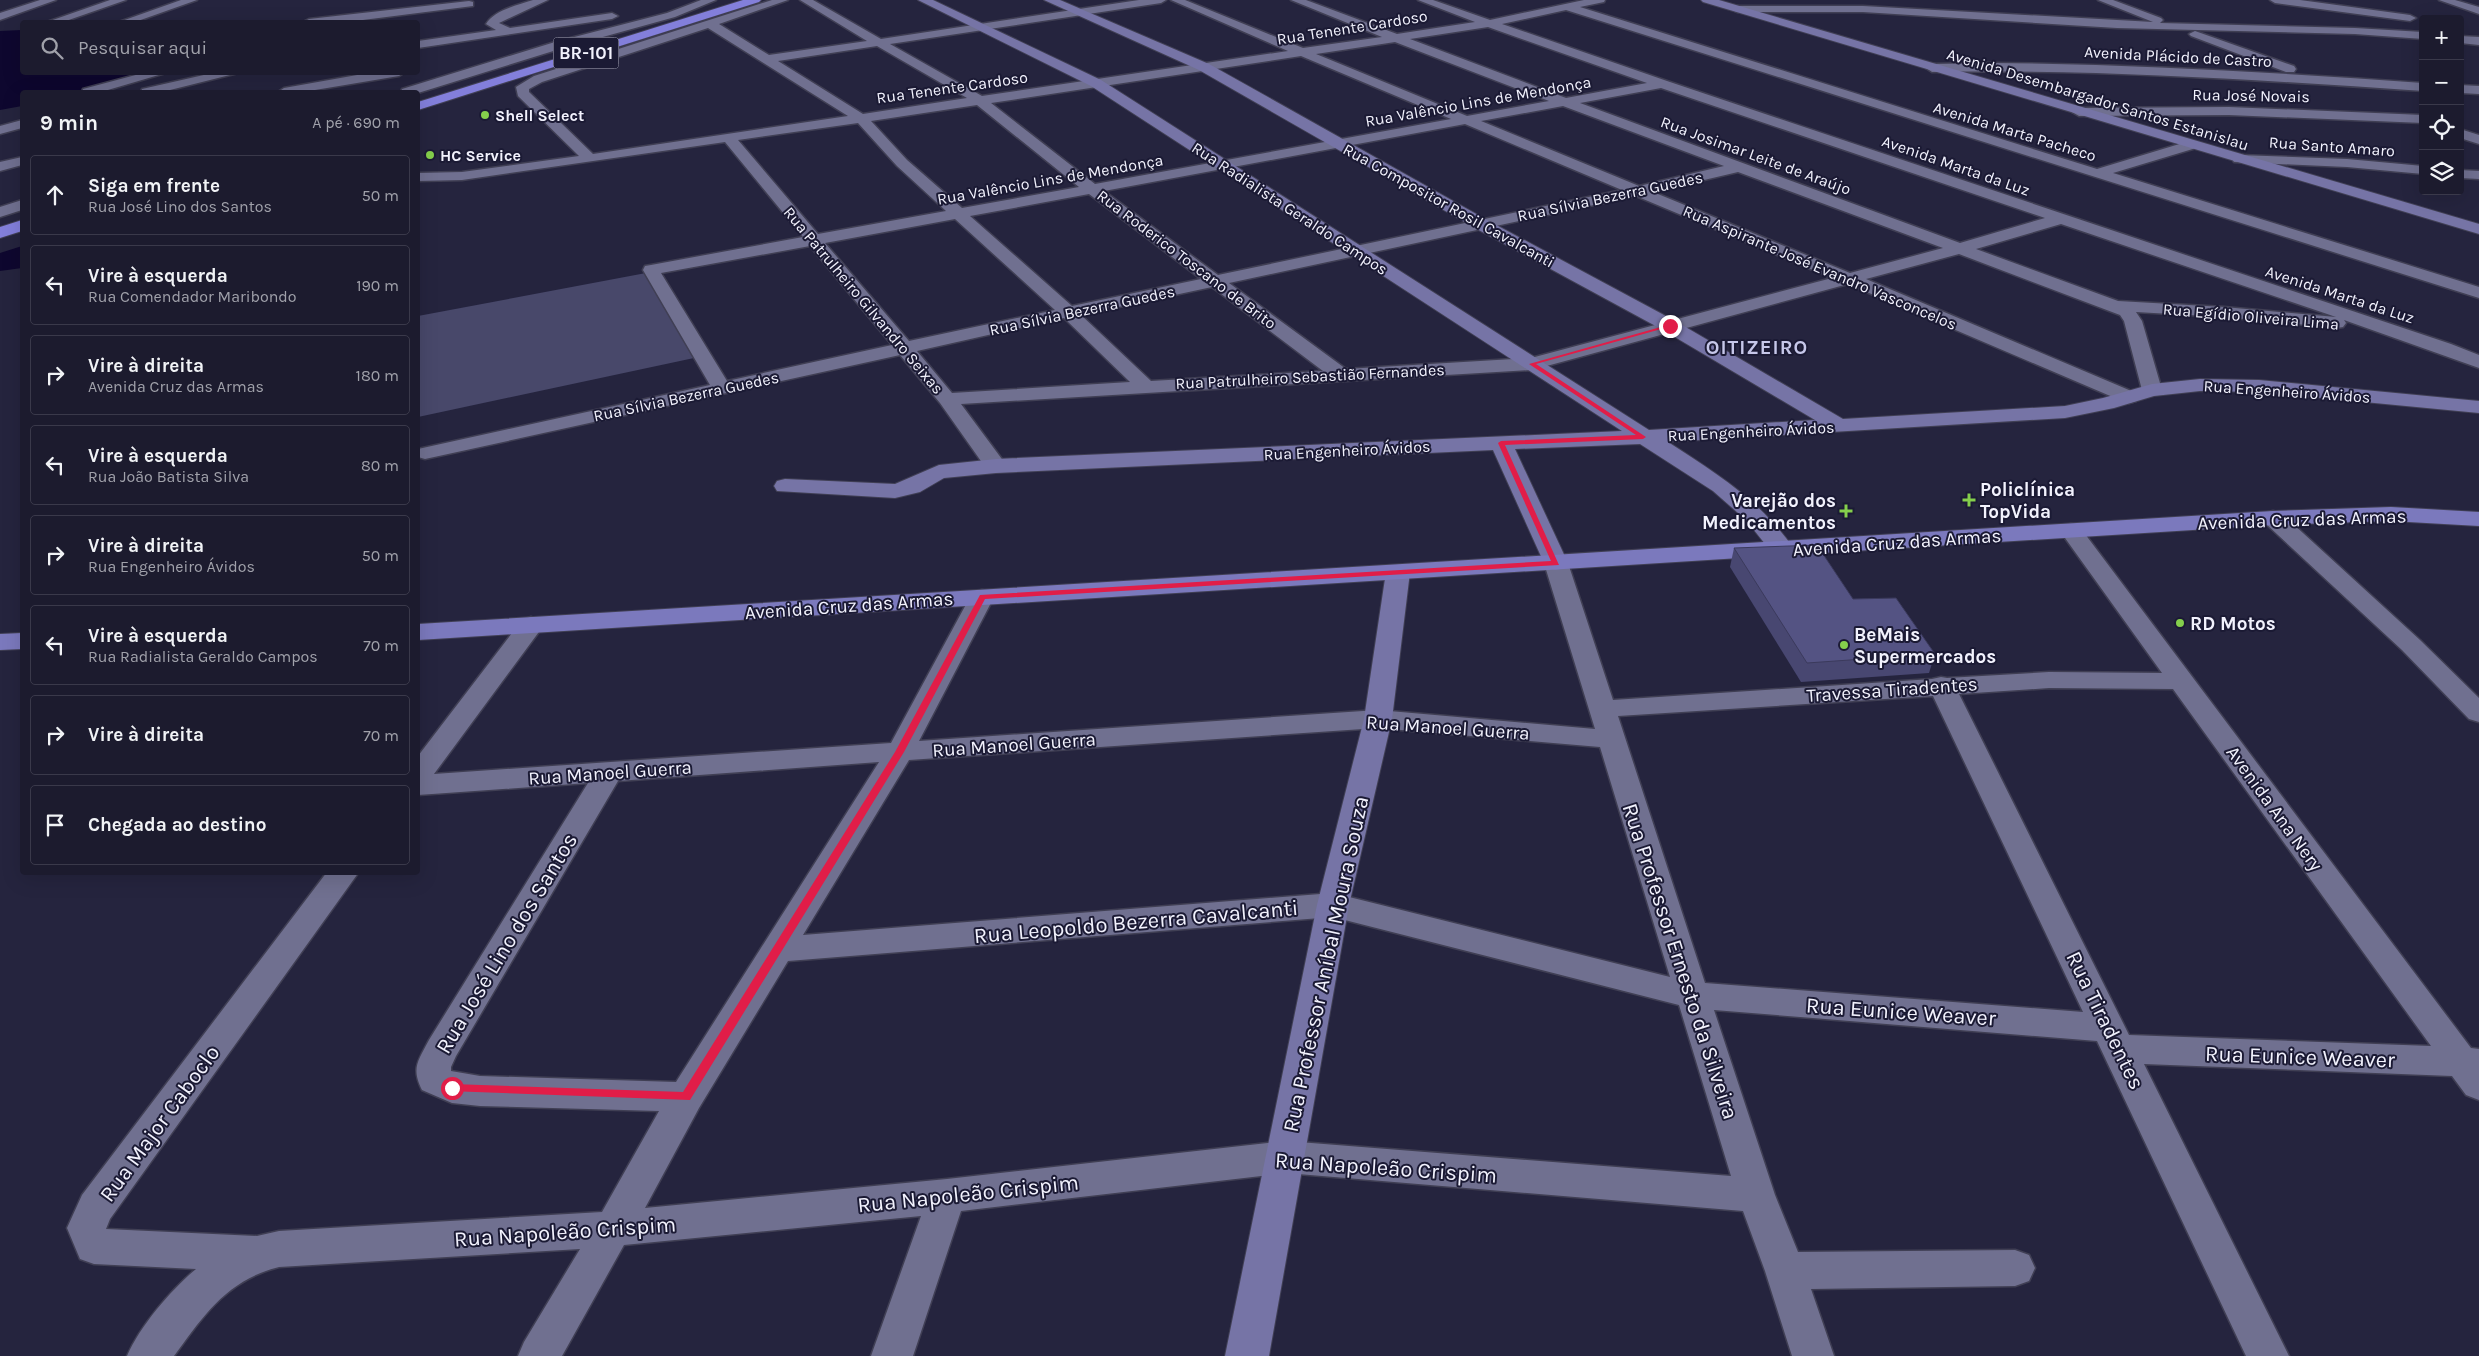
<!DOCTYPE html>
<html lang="pt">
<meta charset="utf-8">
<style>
:root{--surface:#1c1b2e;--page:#252436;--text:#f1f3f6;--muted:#a0a1aa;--line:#3a394a}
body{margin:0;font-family:Karla,sans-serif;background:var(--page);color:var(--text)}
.controls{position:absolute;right:15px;top:15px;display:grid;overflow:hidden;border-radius:5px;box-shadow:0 5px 20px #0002}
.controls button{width:45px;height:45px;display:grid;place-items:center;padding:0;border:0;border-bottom:1px solid var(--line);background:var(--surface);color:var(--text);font:25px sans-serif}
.stop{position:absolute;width:15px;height:15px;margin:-11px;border:4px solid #e11d48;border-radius:50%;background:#fff}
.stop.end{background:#e11d48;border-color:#fff;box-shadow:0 1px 5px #0008}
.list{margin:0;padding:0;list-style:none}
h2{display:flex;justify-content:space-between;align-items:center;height:65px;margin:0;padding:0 20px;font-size:21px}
h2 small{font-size:16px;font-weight:400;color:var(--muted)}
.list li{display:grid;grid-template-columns:32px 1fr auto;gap:15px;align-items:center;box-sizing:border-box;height:80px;margin:0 10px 10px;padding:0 10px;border:1px solid var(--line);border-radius:5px}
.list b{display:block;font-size:19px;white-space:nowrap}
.list p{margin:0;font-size:16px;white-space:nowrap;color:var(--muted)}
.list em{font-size:16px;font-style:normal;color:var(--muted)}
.icon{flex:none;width:28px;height:28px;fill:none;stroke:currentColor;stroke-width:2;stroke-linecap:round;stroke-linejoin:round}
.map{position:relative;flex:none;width:2479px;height:1356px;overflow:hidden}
.search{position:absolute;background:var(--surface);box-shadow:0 5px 20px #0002;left:20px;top:20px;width:400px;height:55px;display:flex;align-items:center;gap:12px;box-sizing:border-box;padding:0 18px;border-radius:5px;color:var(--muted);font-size:19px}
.panel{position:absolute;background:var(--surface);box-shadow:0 5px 20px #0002;left:20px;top:90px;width:400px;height:785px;border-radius:5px}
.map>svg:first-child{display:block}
</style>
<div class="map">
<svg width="2479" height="1356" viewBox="0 0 2479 1356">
<rect width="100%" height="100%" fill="#25243e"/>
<polygon fill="#48486a" points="646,273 694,358 418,417 418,316"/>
<g fill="#0e072f">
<polygon points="22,30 22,72 160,73 83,92 22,92 22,106 0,110 0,31"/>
<polygon points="22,246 22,268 0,271 0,253"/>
</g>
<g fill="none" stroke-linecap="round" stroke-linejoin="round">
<defs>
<g id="street">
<polygon points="40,0 56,0 0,20 0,13"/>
<polygon points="110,0 126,0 63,22 47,22"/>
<polygon points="181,0 197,0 135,22 119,22"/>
<path d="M533,0H548L499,23L510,28L612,13L618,16L612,19L418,48V41L496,30L486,24C494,10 518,5 533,0Z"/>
<polygon points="701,0 716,0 675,17 563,48 418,93 401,92 402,89 555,42 667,13"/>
<path d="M772,0H788L719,24L769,55L867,41L800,0H813L881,39L1139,0H1166L1161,3L890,44L982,96L1288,51L1171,0H1185L1303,48L1382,37L1291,0H1306L1397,34L1475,22L1418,0H1433L1490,20L1584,0H1605L1604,2L1580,7L2097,169L2186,142H2196L2198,145L2196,148L2113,173L2479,287V298L1566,10L1502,24L1667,81L2451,344L2479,355V368L2344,320L2346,323L2343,327L2337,328L2224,317L2136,312L2142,321L2162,390L2159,394H2145L2142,390L2124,321L2120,315L1959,254L1866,279L2136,393L2139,397L2136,401L2129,403L2122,401L1848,284L1532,370L961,404L1007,466L1004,471L996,472L988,471L940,403L900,355L425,459L418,457V449L710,385L643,270L645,266L651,265L803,237L725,142L462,180L418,181V173L462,172L579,156L518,96L516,87L534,76ZM1488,27L1647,83L1566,98L1410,39ZM708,28L848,116L593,154L529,92V89L542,82ZM1395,42L1549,101L1467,116L1316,54ZM877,46L967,98L863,114L778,61ZM1301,56L1451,119L1095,184L991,103ZM1661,88L2045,218L1960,243L1580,103ZM977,105L1079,187L962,208L907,160L871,121ZM1563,106L1724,166L1639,186L1481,121ZM858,123L897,166L946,211L818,234L738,140ZM1465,124L1622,190L1218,275L1104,191ZM1738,172L1943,248L1850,273L1653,192ZM1089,194L1201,279L1072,306L970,216ZM1636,196L1832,278L1531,358L1346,369L1229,283ZM955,219L1055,310L909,341L825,243ZM2061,224L2336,317L2224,307L2118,301L1976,249ZM810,246L892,345L727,381L661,273ZM1212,287L1323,371L1151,381L1081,315ZM1064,318L1130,382L952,393L917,351Z"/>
<polygon points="2098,0 2113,0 2161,18 2163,20 2160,23 2355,28 2423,32 2423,39 2355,34 2117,28 1863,12 1737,12 1731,9 1737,6 1863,6 2153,22"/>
<polygon points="2270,0 2300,0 2410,15 2416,18 2410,21 2275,3"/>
<polygon points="2439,0 2455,0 2479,7 2479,14"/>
<polygon points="469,1 473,2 473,6 347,22 303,22 309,19"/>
<polygon points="2195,31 2294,66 2296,69 2294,72 2286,72 2191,36 2189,34"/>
<polygon points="2460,36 2479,37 2479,45 2460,43"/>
<path d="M1993,63C2137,64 2280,73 2423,83V91C2259,80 2096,69 1932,72L1926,68L1932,64Z"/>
<polygon points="147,72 169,72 101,92 82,92 83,89"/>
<polygon points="217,72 242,72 162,92 141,92 142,89"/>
<polygon points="374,72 405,72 399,76 303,92 278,92 284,88"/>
<polygon points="2460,85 2479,86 2479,94 2460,93"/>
<polygon points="2229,107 2423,115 2423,123 2229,115 2079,116 2072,112 2079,108"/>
<polygon points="22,120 22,128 0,134 0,126"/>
<polygon points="2460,129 2479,135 2479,144 2460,138"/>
<polygon points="2239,155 2347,159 2423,166 2423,174 2347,167 2234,162 2232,159 2234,156"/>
<polygon points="22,157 22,165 0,171 0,162"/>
<polygon points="2460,170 2479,171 2479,179 2460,178"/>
<polygon points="22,200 22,210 0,217 0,207"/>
<polygon points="2273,511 2281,513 2420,640 2479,698 2479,722 2469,719 2402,650 2265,523 2262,518 2265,513"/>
<path d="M2071,524L2079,526L2471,1048L2479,1049V1100L2466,1095L2452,1076L2144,1064L2289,1356H2246L2097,1041L1714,1010L1775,1195L1798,1252L2015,1250L2029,1255L2035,1268L2029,1281L2015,1286L1811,1289L1834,1356H1792L1765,1271L1743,1211L1286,1173L961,1211L913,1356H871L921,1216L624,1245L562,1356H518L524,1342L580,1249L279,1267C227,1280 204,1315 174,1356H127C140,1326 171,1290 196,1269L94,1264L80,1259L67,1228L82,1195L327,872H359L110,1219L106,1229L257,1236L279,1231L602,1212L659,1111L480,1106L452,1103L422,1090C411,1068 418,1061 429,1040L588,783L418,795V756L522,620L531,617L540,620L544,625L434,774L891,743L970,597L973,592L982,590L991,592L994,597L919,741L1378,710L1595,729L1544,563L1548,558L1556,556L1564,558L1568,563L1613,700L1932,679L1941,677L1947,678L2049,672L2162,673L2060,531L2063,526ZM2049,688L2173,689L2431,1046L2129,1035L1959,694ZM1933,696L2083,1012L1705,983L1618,716ZM1378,728L1600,747L1670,977L1333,893L803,935L909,760ZM879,762L676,1082L480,1076L451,1071V1067L456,1056L618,781ZM1333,917L1679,1005L1731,1176L1286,1141L947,1179L645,1208L699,1108L788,961Z"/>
</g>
<g id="secondary">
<path d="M918,0H933L1101,80L1649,430L1815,420L1663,330L1475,228L1199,70L1044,0H1060L1209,64L1487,220L1677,322L1843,419L2065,406L2103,398L2152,384L2200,379L2259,380L2479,401V413L2259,392L2200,391L2154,396L2114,408L2065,418L1668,442C1716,473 1761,501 1794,549L1791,554L1782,556L1773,554L1746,520L1713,491L1640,444L1515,449L1568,563L1565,568L1556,570L1547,568L1544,563L1493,450L996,473L944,478L920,492L895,498L777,491L774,486L777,481L785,479L895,484L939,465L996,459L1622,431L1091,86Z"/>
<polygon points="1701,0 1719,0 2479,224 2479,234 1703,2"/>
<polygon points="1398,565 1407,567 1410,572 1392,719 1349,905 1269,1356 1225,1356 1317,905 1364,719 1386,572 1389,567"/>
</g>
<g id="primary">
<polygon points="2391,507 2479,512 2479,526 2391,521 2273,525 418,640 418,624 2273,511"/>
<polygon points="22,633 22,649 0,650 0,634"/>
</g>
<g id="highway">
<polygon points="743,0 761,0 759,2 418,110 418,102"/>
<polygon points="22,220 22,231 0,238 0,227"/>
</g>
</defs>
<use href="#street" stroke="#403f54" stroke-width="3"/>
<use href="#secondary" stroke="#403f54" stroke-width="2"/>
<use href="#primary" stroke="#403f54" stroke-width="2"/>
<use href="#highway" stroke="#403f54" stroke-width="2"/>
<use href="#street" fill="#707090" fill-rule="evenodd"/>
<use href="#secondary" fill="#7674a6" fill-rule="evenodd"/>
<use href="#primary" fill="#7b79bd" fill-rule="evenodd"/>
<use href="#highway" fill="#837fdb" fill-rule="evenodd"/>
</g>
<polygon fill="#484771" points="1734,548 1853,599 1935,654 1929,673 1801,682 1730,567"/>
<polygon fill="#545383" stroke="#3b3a5c" points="1817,545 1853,599 1896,598 1935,654 1807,663 1734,548"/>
<polygon fill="#e11d48" points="1668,325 1672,326 1536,364 1646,437 1643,439 1505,445 1559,565 985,599 904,752 690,1100 448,1091 448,1085 452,1084 683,1092 895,752 980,595 1551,561 1498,443 1501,441 1636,435 1529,364"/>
<g fill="#85cf4c" stroke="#1b1a34" stroke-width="2">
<circle cx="485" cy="115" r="5"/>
<circle cx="430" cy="155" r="5"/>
<path d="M1966.5 492.5h5v5h5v5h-5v5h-5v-5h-5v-5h5z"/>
<path d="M1843.5 503.5h5v5h5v5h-5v5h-5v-5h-5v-5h5z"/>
<circle cx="2180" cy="623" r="5"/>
<circle cx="1844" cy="645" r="5"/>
</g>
<g text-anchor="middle" stroke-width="4" stroke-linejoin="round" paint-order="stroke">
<g font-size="16" fill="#f2f2fd" stroke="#1b1a34">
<text transform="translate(1352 27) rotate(-9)" y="6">Rua Tenente Cardoso</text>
<text transform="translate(2178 56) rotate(3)" y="6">Avenida Plácido de Castro</text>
<text transform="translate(952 87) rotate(-8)" y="6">Rua Tenente Cardoso</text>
<text transform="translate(2251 95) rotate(1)" y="6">Rua José Novais</text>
<text transform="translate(2098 99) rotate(17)" y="6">Avenida Desembargador Santos Estanislau</text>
<text transform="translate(1478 101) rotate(-10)" y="6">Rua Valêncio Lins de Mendonça</text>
<text transform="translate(2015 131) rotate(17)" y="6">Avenida Marta Pacheco</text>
<text transform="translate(2332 146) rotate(4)" y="6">Rua Santo Amaro</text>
<text transform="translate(1756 155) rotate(20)" y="6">Rua Josimar Leite de Araújo</text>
<text transform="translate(1956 165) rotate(19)" y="6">Avenida Marta da Luz</text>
<text transform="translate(1050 179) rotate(-10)" y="6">Rua Valêncio Lins de Mendonça</text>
<text transform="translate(1610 196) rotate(-12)" y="6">Rua Sílvia Bezerra Guedes</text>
<text transform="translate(1449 205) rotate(29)" y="6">Rua Compositor Rosil Cavalcanti</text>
<text transform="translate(1290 208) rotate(33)" y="6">Rua Radialista Geraldo Campos</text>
<text transform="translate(1187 259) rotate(37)" y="6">Rua Roderico Toscano de Brito</text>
<text transform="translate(1820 267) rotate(23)" y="6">Rua Aspirante José Evandro Vasconcelos</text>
<text transform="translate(2340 294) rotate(18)" y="6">Avenida Marta da Luz</text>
<text transform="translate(864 300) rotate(50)" y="6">Rua Patrulheiro Gilvandro Seixas</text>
<text transform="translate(1082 310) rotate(-12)" y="6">Rua Sílvia Bezerra Guedes</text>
<text transform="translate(2251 316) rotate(5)" y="6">Rua Egídio Oliveira Lima</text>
<text transform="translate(1310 376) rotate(-3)" y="6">Rua Patrulheiro Sebastião Fernandes</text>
<text transform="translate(2287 391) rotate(4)" y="6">Rua Engenheiro Ávidos</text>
<text transform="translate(686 396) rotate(-12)" y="6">Rua Sílvia Bezerra Guedes</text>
<text transform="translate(1751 431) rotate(-3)" y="6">Rua Engenheiro Ávidos</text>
<text transform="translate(1347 450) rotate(-3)" y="6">Rua Engenheiro Ávidos</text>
</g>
<g font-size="16" font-weight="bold" fill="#f2f2fd" stroke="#1b1a34" text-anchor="start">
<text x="495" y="121">Shell Select</text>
<text x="440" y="161">HC Service</text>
</g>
<rect fill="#1b1a34" stroke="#b2b1c1" stroke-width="1" x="553.5" y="37.5" width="65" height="31" rx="4"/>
<g font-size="18" font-weight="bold" fill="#f2f2fd">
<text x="586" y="59">BR-101</text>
</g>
<g font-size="19" font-weight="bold" fill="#f2f2fd" stroke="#1b1a34" text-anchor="start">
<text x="1980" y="496">Policlínica<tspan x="1980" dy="22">TopVida</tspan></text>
<text x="1836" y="507" text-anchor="end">Varejão dos<tspan x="1836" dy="22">Medicamentos</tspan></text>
<text x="2190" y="630">RD Motos</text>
<text x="1854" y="641">BeMais<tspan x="1854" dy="22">Supermercados</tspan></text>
</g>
<g font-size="19" fill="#f2f2fd" stroke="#1b1a34">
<text transform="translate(2302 519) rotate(-2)" y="7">Avenida Cruz das Armas</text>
<text transform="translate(1897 542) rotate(-4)" y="7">Avenida Cruz das Armas</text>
<text transform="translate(849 605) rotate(-4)" y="7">Avenida Cruz das Armas</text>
<text transform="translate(1892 689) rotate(-4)" y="7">Travessa Tiradentes</text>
<text transform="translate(1448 727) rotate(4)" y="7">Rua Manoel Guerra</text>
<text transform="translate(1014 744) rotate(-4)" y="7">Rua Manoel Guerra</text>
<text transform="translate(610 772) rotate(-4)" y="7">Rua Manoel Guerra</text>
<text transform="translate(2275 808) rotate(54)" y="7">Avenida Ana Nery</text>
</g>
<g font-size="20" font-weight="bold" letter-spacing="1" fill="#c6c7e9" stroke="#1b1a34">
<text x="1757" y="354">OITIZEIRO</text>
</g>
<g font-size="22" fill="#f2f2fd" stroke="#1b1a34">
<text transform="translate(1136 921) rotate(-5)" y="8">Rua Leopoldo Bezerra Cavalcanti</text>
<text transform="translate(506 943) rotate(-59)" y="8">Rua José Lino dos Santos</text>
<text transform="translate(1681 961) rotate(72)" y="8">Rua Professor Ernesto da Silveira</text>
<text transform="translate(1325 964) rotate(-78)" y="8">Rua Professor Aníbal Moura Souza</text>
<text transform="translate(1901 1011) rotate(4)" y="8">Rua Eunice Weaver</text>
<text transform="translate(2106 1020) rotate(64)" y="8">Rua Tiradentes</text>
<text transform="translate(2300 1056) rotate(2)" y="8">Rua Eunice Weaver</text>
<text transform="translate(159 1123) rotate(-54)" y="8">Rua Major Caboclo</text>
<text transform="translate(1386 1167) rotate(4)" y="8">Rua Napoleão Crispim</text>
<text transform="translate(968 1193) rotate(-6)" y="8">Rua Napoleão Crispim</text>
<text transform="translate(565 1231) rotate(-4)" y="8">Rua Napoleão Crispim</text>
</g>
</g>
</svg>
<div class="controls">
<button>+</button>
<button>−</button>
<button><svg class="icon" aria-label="locate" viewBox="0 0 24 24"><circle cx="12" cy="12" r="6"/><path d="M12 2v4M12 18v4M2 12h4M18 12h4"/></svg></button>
<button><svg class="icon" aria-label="layers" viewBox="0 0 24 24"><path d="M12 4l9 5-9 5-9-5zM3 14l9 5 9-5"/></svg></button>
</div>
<div class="stop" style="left:452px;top:1088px"></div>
<div class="stop end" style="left:1670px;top:326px"></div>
<div class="search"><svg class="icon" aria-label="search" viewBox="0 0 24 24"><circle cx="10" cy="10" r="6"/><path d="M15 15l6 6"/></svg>Pesquisar aqui</div>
<section class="panel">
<h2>9 min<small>A pé · 690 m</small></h2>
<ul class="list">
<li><svg class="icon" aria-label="ahead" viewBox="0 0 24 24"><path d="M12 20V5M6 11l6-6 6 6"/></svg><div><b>Siga em frente</b><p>Rua José Lino dos Santos</p></div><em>50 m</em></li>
<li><svg class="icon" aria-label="left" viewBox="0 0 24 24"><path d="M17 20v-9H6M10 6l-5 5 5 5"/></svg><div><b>Vire à esquerda</b><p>Rua Comendador Maribondo</p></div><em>190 m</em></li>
<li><svg class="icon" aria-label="right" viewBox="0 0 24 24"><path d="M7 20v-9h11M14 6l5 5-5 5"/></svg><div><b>Vire à direita</b><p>Avenida Cruz das Armas</p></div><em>180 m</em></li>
<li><svg class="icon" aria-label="left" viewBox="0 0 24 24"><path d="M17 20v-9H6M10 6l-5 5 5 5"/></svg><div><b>Vire à esquerda</b><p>Rua João Batista Silva</p></div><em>80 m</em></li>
<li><svg class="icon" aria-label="right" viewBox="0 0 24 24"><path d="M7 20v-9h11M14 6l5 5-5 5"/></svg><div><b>Vire à direita</b><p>Rua Engenheiro Ávidos</p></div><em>50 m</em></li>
<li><svg class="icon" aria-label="left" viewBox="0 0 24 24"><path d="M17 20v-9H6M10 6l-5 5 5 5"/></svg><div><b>Vire à esquerda</b><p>Rua Radialista Geraldo Campos</p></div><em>70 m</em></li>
<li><svg class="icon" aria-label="right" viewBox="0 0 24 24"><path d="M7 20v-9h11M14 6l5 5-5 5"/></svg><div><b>Vire à direita</b></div><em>70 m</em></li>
<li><svg class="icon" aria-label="arrive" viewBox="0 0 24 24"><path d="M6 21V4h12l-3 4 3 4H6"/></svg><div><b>Chegada ao destino</b></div></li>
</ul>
</section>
</div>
